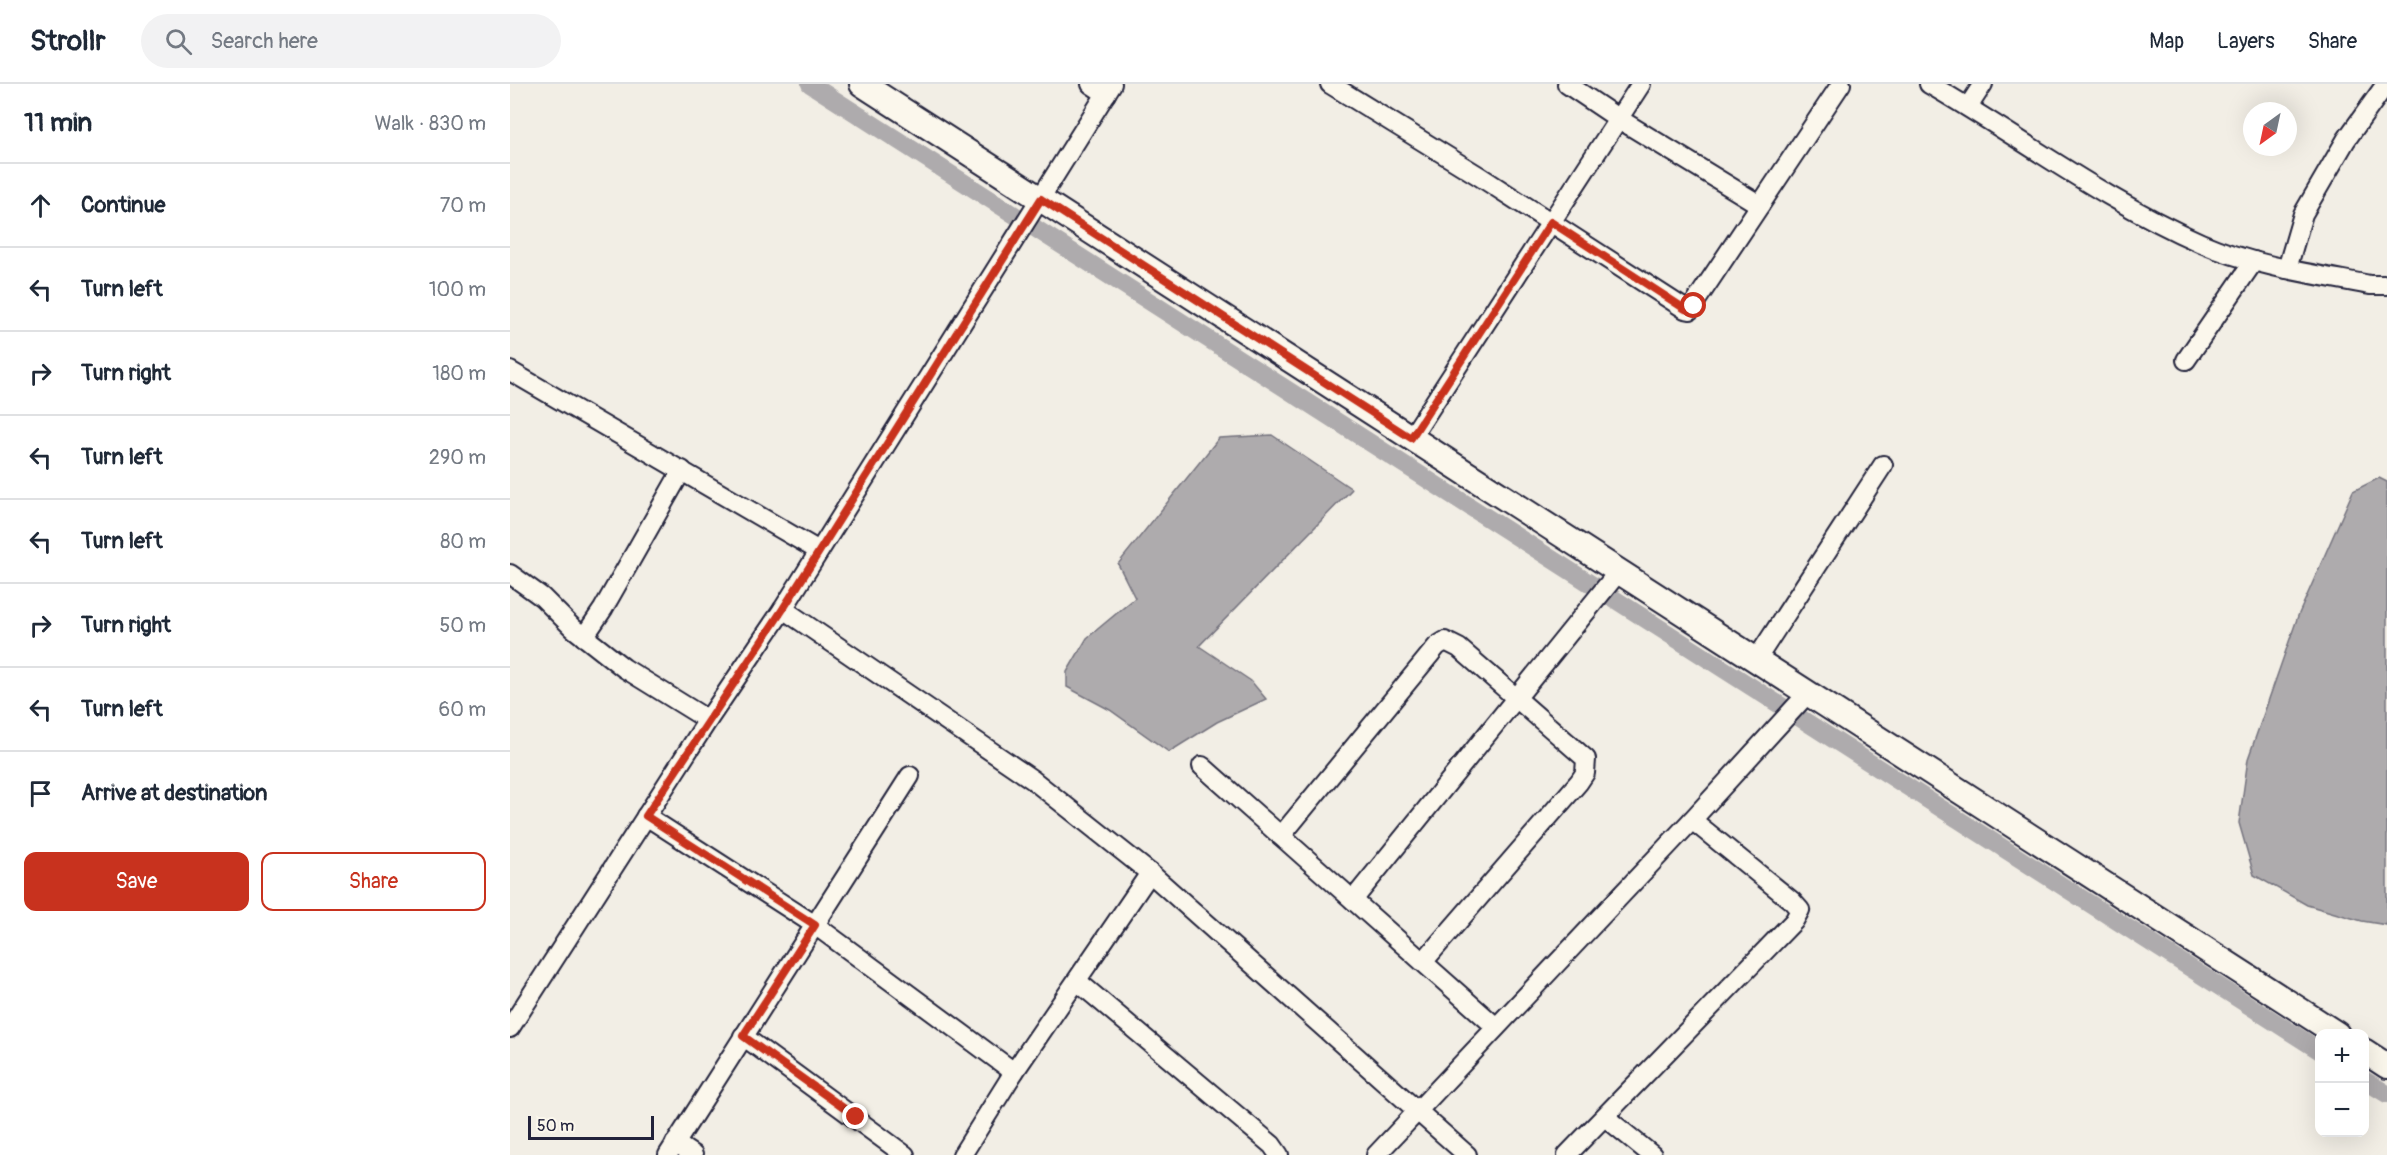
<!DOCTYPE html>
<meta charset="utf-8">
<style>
:root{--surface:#fff;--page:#f2f2f3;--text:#1f2937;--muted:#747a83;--line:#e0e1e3;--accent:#c8321e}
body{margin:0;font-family:Pangolin,sans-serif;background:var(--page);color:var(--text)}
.controls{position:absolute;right:18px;bottom:18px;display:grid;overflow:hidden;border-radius:12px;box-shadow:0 6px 24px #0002}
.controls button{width:54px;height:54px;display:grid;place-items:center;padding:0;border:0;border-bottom:2px solid var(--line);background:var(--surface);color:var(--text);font:30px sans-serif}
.compass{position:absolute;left:1733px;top:18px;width:54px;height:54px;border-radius:50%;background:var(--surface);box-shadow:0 6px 24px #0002;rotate:213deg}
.scale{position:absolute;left:18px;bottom:15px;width:126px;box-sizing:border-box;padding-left:6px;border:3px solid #22223b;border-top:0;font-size:16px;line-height:21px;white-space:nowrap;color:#22223b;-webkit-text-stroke:4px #fbf7ec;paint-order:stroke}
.stop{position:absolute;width:18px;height:18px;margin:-14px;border:4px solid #c8321e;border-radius:50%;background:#fff}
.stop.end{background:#c8321e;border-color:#fff;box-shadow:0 2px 6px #0008}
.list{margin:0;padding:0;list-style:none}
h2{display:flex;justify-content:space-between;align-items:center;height:78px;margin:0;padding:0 24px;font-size:26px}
h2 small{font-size:20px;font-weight:400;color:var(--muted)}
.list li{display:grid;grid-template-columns:39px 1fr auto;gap:18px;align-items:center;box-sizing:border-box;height:84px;padding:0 24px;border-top:2px solid var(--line)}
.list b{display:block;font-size:22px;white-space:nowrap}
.list em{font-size:20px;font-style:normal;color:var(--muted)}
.actions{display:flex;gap:12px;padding:18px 24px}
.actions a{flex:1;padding:14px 0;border:2px solid var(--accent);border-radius:12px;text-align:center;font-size:21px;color:var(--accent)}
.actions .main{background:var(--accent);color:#fff}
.icon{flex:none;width:33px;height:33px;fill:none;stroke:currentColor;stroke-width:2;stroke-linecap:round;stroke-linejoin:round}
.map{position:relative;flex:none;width:1877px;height:1071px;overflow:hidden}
header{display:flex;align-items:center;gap:36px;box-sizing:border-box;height:84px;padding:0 30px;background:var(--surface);border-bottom:2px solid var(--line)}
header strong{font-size:28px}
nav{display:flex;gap:33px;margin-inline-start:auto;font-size:21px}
.search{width:420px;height:54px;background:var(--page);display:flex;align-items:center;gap:15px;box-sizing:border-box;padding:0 21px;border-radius:33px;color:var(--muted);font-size:22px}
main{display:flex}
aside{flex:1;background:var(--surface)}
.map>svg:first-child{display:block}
</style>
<header>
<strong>Strollr</strong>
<div class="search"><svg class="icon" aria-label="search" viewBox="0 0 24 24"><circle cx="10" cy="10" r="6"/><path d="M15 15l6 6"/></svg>Search here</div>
<nav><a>Map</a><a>Layers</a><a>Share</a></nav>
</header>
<main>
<aside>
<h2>11 min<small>Walk · 830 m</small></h2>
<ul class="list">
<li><svg class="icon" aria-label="ahead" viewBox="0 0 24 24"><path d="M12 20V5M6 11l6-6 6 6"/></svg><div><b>Continue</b></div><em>70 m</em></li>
<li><svg class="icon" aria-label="left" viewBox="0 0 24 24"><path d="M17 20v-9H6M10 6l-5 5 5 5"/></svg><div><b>Turn left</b></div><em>100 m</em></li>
<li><svg class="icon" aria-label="right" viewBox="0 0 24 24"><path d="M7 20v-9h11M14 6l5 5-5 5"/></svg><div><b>Turn right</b></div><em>180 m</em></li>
<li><svg class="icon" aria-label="left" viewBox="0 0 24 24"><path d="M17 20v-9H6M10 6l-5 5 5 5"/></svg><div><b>Turn left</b></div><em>290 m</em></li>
<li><svg class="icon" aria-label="left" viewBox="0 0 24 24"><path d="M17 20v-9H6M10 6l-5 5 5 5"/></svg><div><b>Turn left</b></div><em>80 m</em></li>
<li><svg class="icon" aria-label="right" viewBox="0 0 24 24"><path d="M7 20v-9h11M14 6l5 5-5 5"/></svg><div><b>Turn right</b></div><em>50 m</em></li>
<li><svg class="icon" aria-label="left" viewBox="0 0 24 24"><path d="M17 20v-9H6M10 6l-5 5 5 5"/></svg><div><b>Turn left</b></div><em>60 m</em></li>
<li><svg class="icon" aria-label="arrive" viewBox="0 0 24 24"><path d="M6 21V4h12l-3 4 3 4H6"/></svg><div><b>Arrive at destination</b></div></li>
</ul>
<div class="actions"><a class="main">Save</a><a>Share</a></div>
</aside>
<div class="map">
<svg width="1877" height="1071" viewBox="0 0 1877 1071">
<rect width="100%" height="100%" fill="#f2eee5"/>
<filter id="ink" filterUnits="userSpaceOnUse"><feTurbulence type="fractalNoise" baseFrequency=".0167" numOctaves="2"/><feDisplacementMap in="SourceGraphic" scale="12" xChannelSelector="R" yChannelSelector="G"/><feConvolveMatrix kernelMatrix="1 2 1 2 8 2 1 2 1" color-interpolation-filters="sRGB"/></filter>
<g filter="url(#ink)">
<g fill="#aeabad" stroke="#76747f" stroke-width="1.5">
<polygon points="762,351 842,405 689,562 741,597 756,615 707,638 659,668 600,626 557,603 557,588 577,554 625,514 608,480 709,354"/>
<polygon points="1869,394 1877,398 1877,841 1852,837 1797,821 1744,791 1729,739 1738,675 1788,532 1843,407"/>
</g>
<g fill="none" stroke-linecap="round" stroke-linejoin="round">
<g stroke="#aeabad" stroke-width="18">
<polyline points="300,0 1810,967"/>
<polyline points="1854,996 1877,1010"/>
</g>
<defs>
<g id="street">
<polyline points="581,0 596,10"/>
<polyline points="820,0 969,92 1175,225 1180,226 1331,0"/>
<polyline points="1057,0 1109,35 1250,121"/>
<path d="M1419,0C1510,53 1595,117 1691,159C1744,182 1803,190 1860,201H1877"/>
<polyline points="1458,23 1473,0"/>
<polyline points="1777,185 1793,130 1836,56 1876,0"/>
<polyline points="1676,276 1744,177"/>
<polyline points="0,287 309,467"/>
<polyline points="901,354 1131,0"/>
<polyline points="0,490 32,513 63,544 114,584 198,636"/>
<polyline points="273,525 523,696 640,789 957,1071"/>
<polyline points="74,553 93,525 172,386"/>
<polyline points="1246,576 1373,381"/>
<polyline points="692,682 986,943"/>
<polyline points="136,732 305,841 504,988"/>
<polyline points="771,752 927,562 935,557 949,564 1076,675 1075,689 1069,698 913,878"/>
<polyline points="843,816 1109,487"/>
<polyline points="567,897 762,1061 769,1071"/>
<polyline points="0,944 198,636 273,525 602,0"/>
<polyline points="233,952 395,1071"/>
<polyline points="1095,1033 1142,1071"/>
<polyline points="165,1059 183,1071"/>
<polyline points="158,1071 400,692"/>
<polyline points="452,1071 504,988 640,789"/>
<polyline points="866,1071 1182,736 1298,609"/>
<polyline points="1057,1071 1284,837 1290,826 1282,817 1182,736"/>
</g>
<g id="secondary">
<polyline points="352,0 1827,950"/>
<polyline points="1854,967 1877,982"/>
</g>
</defs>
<use href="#street" stroke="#22223b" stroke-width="22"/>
<use href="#secondary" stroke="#22223b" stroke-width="28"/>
<use href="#street" stroke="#fbf7ec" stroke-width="18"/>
<use href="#secondary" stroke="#fbf7ec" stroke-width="24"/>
</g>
</g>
<g fill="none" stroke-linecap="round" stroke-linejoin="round" filter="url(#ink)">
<polyline stroke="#c8321e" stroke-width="8" points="346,1033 233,952 305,841 136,732 273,525 531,115 901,354 1041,138 1175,225 1180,226 1184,222"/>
</g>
</svg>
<div class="controls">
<button>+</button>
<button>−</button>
</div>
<svg class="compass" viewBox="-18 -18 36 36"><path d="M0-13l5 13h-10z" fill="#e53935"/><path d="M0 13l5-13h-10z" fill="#747a83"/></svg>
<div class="scale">50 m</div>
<div class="stop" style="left:1184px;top:222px"></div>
<div class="stop end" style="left:346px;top:1033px"></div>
</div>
</main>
